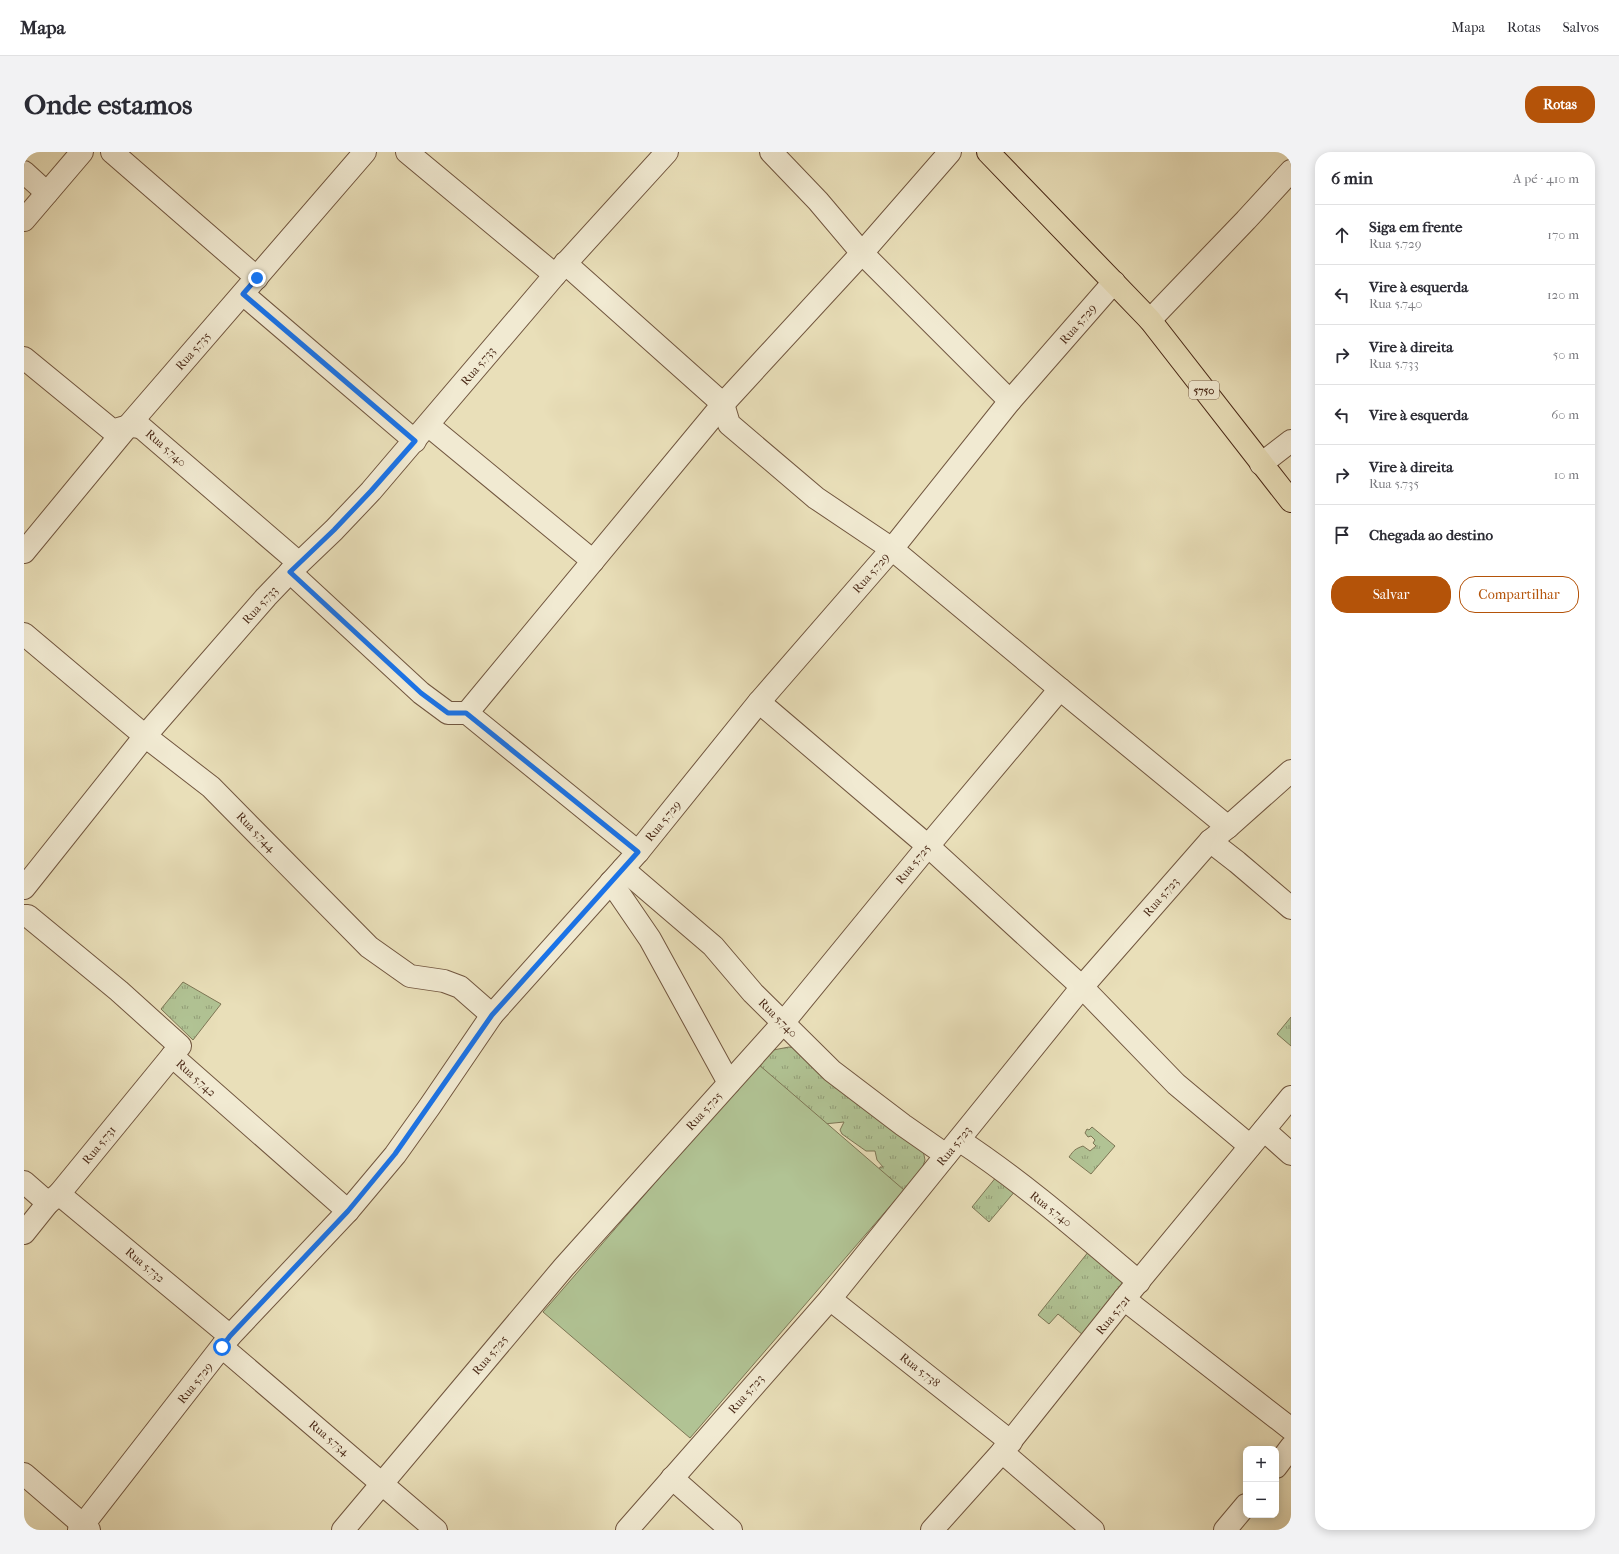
<!DOCTYPE html>
<html lang="pt">
<meta charset="utf-8">
<style>
:root{--surface:#fff;--page:#f2f2f3;--text:#2b2b33;--muted:#7c7c81;--line:#e1e1e2;--accent:#b45309}
body{margin:0;font-family:"IM FELL French Canon",serif;background:var(--page);color:var(--text)}
.controls{position:absolute;right:12px;bottom:12px;display:grid;overflow:hidden;border-radius:8px;box-shadow:0 2px 10px #0003}
.controls button{width:36px;height:36px;display:grid;place-items:center;padding:0;border:0;border-bottom:1px solid var(--line);background:var(--surface);color:var(--text);font:20px sans-serif}
.stop{position:absolute;width:12px;height:12px;margin:-9px;border:3px solid #1a73e8;border-radius:50%;background:#fff}
.stop.end{background:#1a73e8;border-color:#fff;box-shadow:0 1px 4px #0008}
.list{margin:0;padding:0;list-style:none}
h2{display:flex;justify-content:space-between;align-items:center;height:52px;margin:0;padding:0 16px;font-size:17px}
h2 small{font-size:13px;font-weight:400;color:var(--muted)}
.list li{display:grid;grid-template-columns:26px 1fr auto;gap:12px;align-items:center;box-sizing:border-box;height:60px;padding:0 16px;border-top:1px solid var(--line)}
.list b{display:block;font-size:15px;white-space:nowrap}
.list p{margin:0;font-size:13px;white-space:nowrap;color:var(--muted)}
.list em{font-size:13px;font-style:normal;color:var(--muted)}
.actions{display:flex;gap:8px;padding:12px 16px}
.actions a{flex:1;padding:9px 0;border:1px solid var(--accent);border-radius:16px;text-align:center;font-size:14px;color:var(--accent)}
.actions .main{background:var(--accent);color:#fff}
.icon{flex:none;width:22px;height:22px;fill:none;stroke:currentColor;stroke-width:2;stroke-linecap:round;stroke-linejoin:round}
.map{position:relative;flex:none;width:1267px;height:1378px;overflow:hidden;border-radius:16px}
header{display:flex;align-items:center;gap:24px;box-sizing:border-box;height:56px;padding:0 20px;background:var(--surface);border-bottom:1px solid var(--line)}
header strong{font-size:19px}
nav{display:flex;gap:22px;margin-inline-start:auto;font-size:14px}
.intro{display:flex;align-items:center;justify-content:space-between;box-sizing:border-box;height:96px;padding:0 24px}
h1{margin:0;font-size:28px}
.button{padding:10px 18px;border-radius:16px;background:var(--accent);color:#fff;font-size:14px;font-weight:700}
main{display:flex;gap:24px;padding:0 24px}
aside{flex:1;background:var(--surface);border-radius:16px;box-shadow:0 2px 10px #0003}
.map>svg:first-child{display:block}
</style>
<header>
<strong>Mapa</strong>
<nav><a>Mapa</a><a>Rotas</a><a>Salvos</a></nav>
</header>
<div class="intro"><h1>Onde estamos</h1><a class="button">Rotas</a></div>
<main>
<div class="map">
<svg width="1267" height="1378" viewBox="0 0 1267 1378">
<defs>
<pattern id="grass-tufts" width="24" height="20" patternUnits="userSpaceOnUse"><rect width="24" height="20" fill="#b1c394"/><path d="M3 7l-1-3M5 7V3M7 7l1-3M15 17l-1-3M17 17v-4M19 17l1-3" fill="none" stroke="#929e78"/></pattern>
</defs>
<rect width="100%" height="100%" fill="#e9dfb9"/>
<filter id="stains"><feTurbulence type="fractalNoise" baseFrequency=".005" numOctaves="4"/><feColorMatrix values="0 0 0 0 .2 0 0 0 0 .09 0 0 0 0 .02 0 0 0 .5 -.17"/></filter>
<radialGradient id="worn" r=".72"><stop offset=".6" stop-color="#630" stop-opacity="0"/><stop offset="1" stop-color="#630" stop-opacity=".3"/></radialGradient>
<g fill="url(#grass-tufts)" stroke="#7d7655">
<polygon points="159,830 197,852 169,888 137,857"/>
<polygon points="1267,865 1267,894 1253,882"/>
<polygon points="765,895 772,896 898,993 901,1008 895,1026 876,1046 872,1045 855,1018 856,1015 859,1015 853,1008 851,999 842,999 818,982 816,978 820,970 800,972 731,910 744,899"/>
<path d="M1068,975L1091,994L1067,1022L1045,1005C1050,998 1051,997 1059,994L1066,999L1072,994L1069,991L1071,988L1067,984L1064,985L1061,981L1063,977L1065,978Z"/>
<polygon points="973,1024 992,1038 965,1070 948,1055"/>
<polygon points="1065,1099 1102,1132 1059,1183 1034,1162 1025,1172 1014,1163"/>
</g>
<polygon fill="#b1c394" stroke="#7d7655" points="734,912 880,1038 666,1286 519,1160"/>
<g fill="none" stroke-linecap="round" stroke-linejoin="round">
<defs>
<g id="minor">
<polyline points="88,0 233,126"/>
<polyline points="383,0 531,123"/>
<polyline points="747,0 794,49 838,101 986,249"/>
<polyline points="0,20 23,41"/>
<polyline points="0,68 58,0"/>
<polyline points="541,111 699,252 705,272 792,346 868,397 1036,537 1204,675"/>
<polyline points="219,142 391,289"/>
<polyline points="1126,168 1222,68 1267,19"/>
<path d="M0,206L89,279C100,275 108,272 118,276L275,411"/>
<polyline points="404,273 569,409"/>
<polyline points="1237,312 1267,289"/>
<polyline points="0,400 104,274 341,0"/>
<polyline points="266,420 397,541 424,561 443,561 614,700"/>
<polyline points="0,482 121,584 187,635 345,795 386,824 420,829 436,835 468,863"/>
<polyline points="735,550 904,694 1058,835 1152,932 1226,994"/>
<polyline points="443,561 699,252 838,101 926,0"/>
<polyline points="1186,689 1213,710 1267,756"/>
<polyline points="599,717 689,794 729,841 808,919 879,973 922,1003"/>
<polyline points="587,730 626,787 705,931"/>
<polyline points="0,736 121,584 242,445 266,420 310,378 347,339 531,123 643,0"/>
<polyline points="0,764 4,764 95,839 156,894 148,904 324,1059"/>
<polyline points="1240,978 1267,1002"/>
<path d="M935,988C999,1030 1057,1081 1115,1130"/>
<polyline points="0,1030 24,1051"/>
<polyline points="35,1042 206,1184"/>
<polyline points="0,1081 24,1051 35,1042 148,904"/>
<polyline points="806,1147 987,1290"/>
<polyline points="1100,1147 1267,1277"/>
<polyline points="198,1195 412,1378"/>
<polyline points="978,1300 1069,1378"/>
<polyline points="1252,1315 1267,1295"/>
<polyline points="0,1322 65,1378"/>
<polyline points="648,1326 707,1378"/>
<polyline points="55,1378 206,1184 324,1059 371,1003 406,954 468,863 614,700 735,550 868,397 986,249 1090,130"/>
<polyline points="319,1378 540,1115 759,871 904,694 1036,537"/>
<polyline points="603,1378 806,1147 1058,835 1186,689 1204,675 1267,619"/>
<polyline points="908,1378 978,1300 1100,1147 1267,945"/>
<polyline points="1201,1378 1222,1353"/>
</g>
<polyline id="major" points="964,0 1126,168 1267,349"/>
</defs>
<use href="#minor" stroke="#71563f" stroke-width="24"/>
<use href="#major" stroke="#492816" stroke-width="24"/>
<use href="#minor" stroke="#f1ead2" stroke-width="22"/>
<use href="#major" stroke="#e9dfb9" stroke-width="22"/>
</g>
<g fill="none" stroke-linecap="round" stroke-linejoin="round">
<polyline stroke="#1a73e8" stroke-width="5" points="198,1195 206,1184 324,1059 371,1002 468,863 614,700 442,561 424,561 397,541 266,420 310,378 347,339 391,289 219,142 233,126"/>
</g>
<g text-anchor="middle" stroke-width="4" stroke-linejoin="round" paint-order="stroke">
<rect fill="#f1ead2" stroke="#7b624e" stroke-width="1" x="1165" y="229" width="30" height="18" rx="3"/>
<g font-size="11" font-weight="bold" fill="#492816">
<text x="1180" y="242">5750</text>
</g>
<g font-size="12" fill="#492816" stroke="#f1ead2">
<text transform="translate(1054 172) rotate(-49)" y="4">Rua 5.729</text>
<text transform="translate(169 199) rotate(-49)" y="4">Rua 5.735</text>
<text transform="translate(454 214) rotate(-50)" y="4">Rua 5.733</text>
<text transform="translate(142 296) rotate(41)" y="4">Rua 5.740</text>
<text transform="translate(847 421) rotate(-49)" y="4">Rua 5.729</text>
<text transform="translate(236 453) rotate(-48)" y="4">Rua 5.733</text>
<text transform="translate(639 669) rotate(-51)" y="4">Rua 5.729</text>
<text transform="translate(232 680) rotate(46)" y="4">Rua 5.744</text>
<text transform="translate(889 712) rotate(-51)" y="4">Rua 5.725</text>
<text transform="translate(1137 745) rotate(-49)" y="4">Rua 5.723</text>
<text transform="translate(754 866) rotate(45)" y="4">Rua 5.740</text>
<text transform="translate(172 926) rotate(42)" y="4">Rua 5.742</text>
<text transform="translate(680 959) rotate(-48)" y="4">Rua 5.725</text>
<text transform="translate(75 993) rotate(-51)" y="4">Rua 5.731</text>
<text transform="translate(930 994) rotate(-51)" y="4">Rua 5.723</text>
<text transform="translate(1027 1057) rotate(38)" y="4">Rua 5.740</text>
<text transform="translate(121 1113) rotate(40)" y="4">Rua 5.732</text>
<text transform="translate(1089 1163) rotate(-51)" y="4">Rua 5.721</text>
<text transform="translate(466 1203) rotate(-50)" y="4">Rua 5.725</text>
<text transform="translate(896 1218) rotate(38)" y="4">Rua 5.738</text>
<text transform="translate(171 1231) rotate(-52)" y="4">Rua 5.729</text>
<text transform="translate(722 1242) rotate(-49)" y="4">Rua 5.723</text>
<text transform="translate(305 1286) rotate(40)" y="4">Rua 5.734</text>
</g>
</g>
<rect width="100%" height="100%" filter="url(#stains)"/>
<rect width="100%" height="100%" fill="url(#worn)"/>
</svg>
<div class="controls">
<button>+</button>
<button>−</button>
</div>
<div class="stop" style="left:198px;top:1195px"></div>
<div class="stop end" style="left:233px;top:126px"></div>
</div>
<aside>
<h2>6 min<small>A pé · 410 m</small></h2>
<ul class="list">
<li><svg class="icon" aria-label="ahead" viewBox="0 0 24 24"><path d="M12 20V5M6 11l6-6 6 6"/></svg><div><b>Siga em frente</b><p>Rua 5.729</p></div><em>170 m</em></li>
<li><svg class="icon" aria-label="left" viewBox="0 0 24 24"><path d="M17 20v-9H6M10 6l-5 5 5 5"/></svg><div><b>Vire à esquerda</b><p>Rua 5.740</p></div><em>120 m</em></li>
<li><svg class="icon" aria-label="right" viewBox="0 0 24 24"><path d="M7 20v-9h11M14 6l5 5-5 5"/></svg><div><b>Vire à direita</b><p>Rua 5.733</p></div><em>50 m</em></li>
<li><svg class="icon" aria-label="left" viewBox="0 0 24 24"><path d="M17 20v-9H6M10 6l-5 5 5 5"/></svg><div><b>Vire à esquerda</b></div><em>60 m</em></li>
<li><svg class="icon" aria-label="right" viewBox="0 0 24 24"><path d="M7 20v-9h11M14 6l5 5-5 5"/></svg><div><b>Vire à direita</b><p>Rua 5.735</p></div><em>10 m</em></li>
<li><svg class="icon" aria-label="arrive" viewBox="0 0 24 24"><path d="M6 21V4h12l-3 4 3 4H6"/></svg><div><b>Chegada ao destino</b></div></li>
</ul>
<div class="actions"><a class="main">Salvar</a><a>Compartilhar</a></div>
</aside>
</main>
